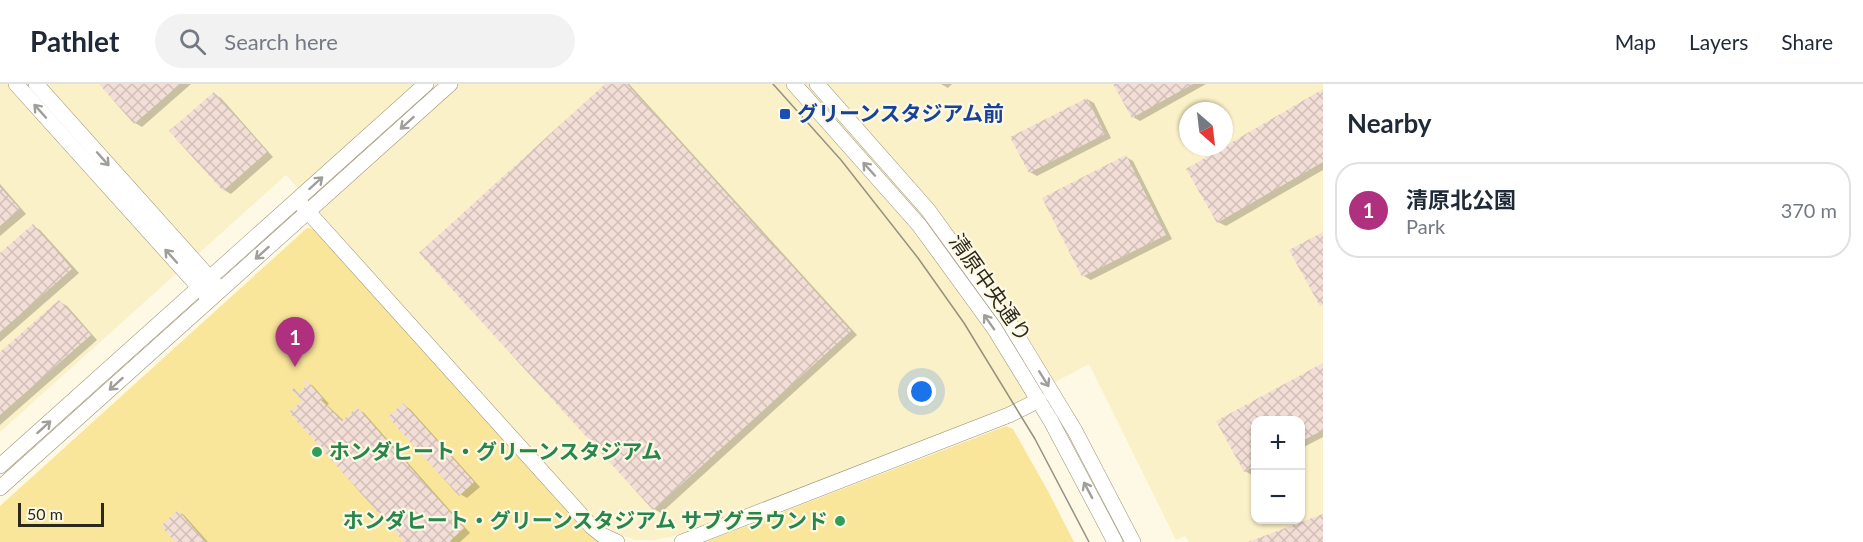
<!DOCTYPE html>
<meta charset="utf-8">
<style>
:root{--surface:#fff;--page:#f2f2f3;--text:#1f2937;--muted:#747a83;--line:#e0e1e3;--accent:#af307f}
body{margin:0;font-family:Lato,"Noto Sans JP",sans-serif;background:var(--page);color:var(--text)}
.controls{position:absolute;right:18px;bottom:18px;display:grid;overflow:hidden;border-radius:12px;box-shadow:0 2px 4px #0004}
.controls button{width:54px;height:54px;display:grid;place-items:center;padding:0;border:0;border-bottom:2px solid var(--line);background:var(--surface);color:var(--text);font:30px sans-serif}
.compass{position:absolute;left:1179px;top:18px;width:54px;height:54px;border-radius:50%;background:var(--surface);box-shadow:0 2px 4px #0004;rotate:152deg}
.scale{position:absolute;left:18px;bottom:15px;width:86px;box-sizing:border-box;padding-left:6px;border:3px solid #2b281c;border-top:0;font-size:16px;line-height:21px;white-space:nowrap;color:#2b281c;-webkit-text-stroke:4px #fef9e5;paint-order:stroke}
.you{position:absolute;left:922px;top:308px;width:21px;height:21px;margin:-15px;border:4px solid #fff;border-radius:50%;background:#1a73e8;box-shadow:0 0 0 9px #1a73e833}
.badge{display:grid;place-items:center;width:39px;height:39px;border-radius:50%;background:var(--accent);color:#fff;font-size:20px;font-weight:700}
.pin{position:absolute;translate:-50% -50px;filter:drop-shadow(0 2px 3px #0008)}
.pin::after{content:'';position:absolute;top:32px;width:21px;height:18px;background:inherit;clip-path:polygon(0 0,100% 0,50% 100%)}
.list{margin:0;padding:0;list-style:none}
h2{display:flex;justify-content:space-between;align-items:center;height:78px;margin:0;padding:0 24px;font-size:26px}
h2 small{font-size:20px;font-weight:400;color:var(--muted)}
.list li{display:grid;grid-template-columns:39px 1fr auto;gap:18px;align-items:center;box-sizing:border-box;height:96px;margin:0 12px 12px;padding:0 12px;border:2px solid var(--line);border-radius:24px}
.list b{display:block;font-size:22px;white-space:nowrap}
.list p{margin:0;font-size:20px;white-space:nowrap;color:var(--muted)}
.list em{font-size:20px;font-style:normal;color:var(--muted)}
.icon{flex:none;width:33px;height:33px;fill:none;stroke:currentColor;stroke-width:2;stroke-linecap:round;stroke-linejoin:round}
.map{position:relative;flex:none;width:1323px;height:458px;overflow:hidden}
header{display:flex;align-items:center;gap:36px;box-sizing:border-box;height:84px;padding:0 30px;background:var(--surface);border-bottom:2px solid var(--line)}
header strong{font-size:28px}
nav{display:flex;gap:33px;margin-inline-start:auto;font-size:21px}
.search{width:420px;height:54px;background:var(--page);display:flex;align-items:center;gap:15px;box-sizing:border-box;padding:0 21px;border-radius:33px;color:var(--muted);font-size:22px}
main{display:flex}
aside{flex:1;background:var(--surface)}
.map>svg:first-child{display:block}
</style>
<header>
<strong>Pathlet</strong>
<div class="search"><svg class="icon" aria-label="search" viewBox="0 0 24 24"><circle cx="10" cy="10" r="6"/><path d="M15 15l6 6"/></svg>Search here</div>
<nav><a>Map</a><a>Layers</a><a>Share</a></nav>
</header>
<main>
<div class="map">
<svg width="1323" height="458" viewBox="0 0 1323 458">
<defs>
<pattern id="building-cross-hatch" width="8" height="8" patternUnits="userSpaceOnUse" patternTransform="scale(1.5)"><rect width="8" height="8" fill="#f2ded6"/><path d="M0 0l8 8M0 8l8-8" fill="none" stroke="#d0beb7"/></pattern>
</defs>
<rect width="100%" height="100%" fill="#fef9e5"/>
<path fill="#fbf1c8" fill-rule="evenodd" d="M0,0H1323V458H1189L1185,452L1176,456L1089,280L995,330L671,453L653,456H636L618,450L593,433L286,91L0,348ZM1188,27H1224V63H1188ZM1256,336H1300V436H1256Z"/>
<g fill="#f9e69b">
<polygon points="307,144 314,145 583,445 599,458 0,458 0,422"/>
<polygon points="1006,342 1013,345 1049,409 1074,458 705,458"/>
</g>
<g fill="#0003">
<polygon points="101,0 191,0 142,43 135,39"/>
<polygon points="607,0 629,0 857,251 661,429 654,425"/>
<polygon points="941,0 952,0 948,4"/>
<polygon points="1115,0 1206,0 1140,37 1133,33"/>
<polygon points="1323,7 1323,86 1226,142 1218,138"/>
<polygon points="214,10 221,14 273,73 231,110 224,106"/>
<polygon points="1087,15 1094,19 1111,54 1037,92 1030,88"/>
<polygon points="1126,73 1133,77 1172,155 1091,196 1084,192"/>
<polygon points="0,100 26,130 0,152"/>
<polygon points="33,142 40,146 79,189 0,258 0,171"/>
<polygon points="60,218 67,222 97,256 0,341 0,270"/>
<polygon points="1323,281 1323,353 1300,365 1300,336 1256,336 1256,390 1252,391 1245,387 1218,337"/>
<polygon points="306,298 313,302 329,320 327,321 344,337 357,325 364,329 470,449 460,458 406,458 304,317 309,302"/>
<polygon points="403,321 410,325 480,403 467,414 460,410"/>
<polygon points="178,428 184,431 208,458 177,458"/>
</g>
<g fill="url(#building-cross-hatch)">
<polygon points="99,0 180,0 134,40"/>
<polygon points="605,0 627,0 851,247 653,426 419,169"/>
<polygon points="1113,0 1193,0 1132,34"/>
<polygon points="1323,5 1323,78 1217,139 1186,85"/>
<polygon points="214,8 267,68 223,107 169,47"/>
<polygon points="1087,14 1105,50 1029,89 1010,53"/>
<polygon points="1126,71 1166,151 1082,193 1042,114"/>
<polygon points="0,103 20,125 0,142"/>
<polygon points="33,140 72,185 0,248 0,169"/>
<polygon points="1323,148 1323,221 1320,222 1289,166"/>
<polygon points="59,216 91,251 0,331 0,268"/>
<polygon points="1323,279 1323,346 1300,358 1300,336 1256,336 1256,382 1244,388 1216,337"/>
<polygon points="306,296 323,315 321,316 342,337 357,323 464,444 450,457 451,458 404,458 289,328 302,317 292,306 294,304 299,309 306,302 303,298"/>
<polygon points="403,319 474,398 459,412 388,333"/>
<polygon points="178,426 206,458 175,458 161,442"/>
<polygon points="1323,430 1323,458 1248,458"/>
</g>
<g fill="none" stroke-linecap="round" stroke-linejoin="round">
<defs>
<g id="tertiary">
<polyline points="16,0 206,211"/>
<polyline points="36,0 216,201"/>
<polyline points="794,0 919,141 994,244 1051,337 1115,458"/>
<polyline points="817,0 928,126 1007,235 1075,347 1133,458"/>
<polyline points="301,120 592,443 602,451 617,458"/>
<polyline points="0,382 426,0"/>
<polyline points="0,404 450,0"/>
<polyline points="682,458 1009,331 1039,316"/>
</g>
</defs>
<use href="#tertiary" stroke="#989172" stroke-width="16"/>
<use href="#tertiary" stroke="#fff" stroke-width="15"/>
<polyline stroke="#959181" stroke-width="1.5" points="773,0 841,76 918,174 964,239 1035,355 1089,458"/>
</g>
<defs><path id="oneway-shaft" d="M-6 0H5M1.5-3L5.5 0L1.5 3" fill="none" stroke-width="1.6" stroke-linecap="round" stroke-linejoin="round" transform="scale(1.5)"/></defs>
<g stroke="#a09e99">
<use href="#oneway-shaft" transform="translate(40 27) rotate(-132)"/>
<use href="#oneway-shaft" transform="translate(407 39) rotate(138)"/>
<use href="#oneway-shaft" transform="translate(103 75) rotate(48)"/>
<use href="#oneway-shaft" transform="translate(869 85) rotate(-132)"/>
<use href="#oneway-shaft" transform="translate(316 99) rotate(-42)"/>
<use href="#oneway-shaft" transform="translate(262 169) rotate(138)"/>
<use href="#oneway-shaft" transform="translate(171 172) rotate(-132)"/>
<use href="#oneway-shaft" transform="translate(989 238) rotate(-125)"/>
<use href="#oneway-shaft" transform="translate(1044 295) rotate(58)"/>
<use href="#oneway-shaft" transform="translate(116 300) rotate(138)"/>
<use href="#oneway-shaft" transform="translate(44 343) rotate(-42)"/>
<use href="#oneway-shaft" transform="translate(1088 406) rotate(-118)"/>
</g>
<rect fill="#1a4fb4" stroke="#fef9e5" stroke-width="2" x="779" y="24" width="12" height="12" rx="3"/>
<g fill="#2e9e5b" stroke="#fef9e5" stroke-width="2">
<circle cx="317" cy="368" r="6"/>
<circle cx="840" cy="437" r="6"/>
</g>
<g text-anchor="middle" stroke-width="4.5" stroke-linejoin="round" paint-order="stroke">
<g font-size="21" font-weight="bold" fill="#164399" stroke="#fef9e5" text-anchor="start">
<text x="797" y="37">グリーンスタジアム前</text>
</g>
<g font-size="21" fill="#2b281c" stroke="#fef9e5">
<text transform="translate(990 204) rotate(55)" y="7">清原中央通り</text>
</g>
<g font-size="21" font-weight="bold" fill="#27864d" stroke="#fef9e5" text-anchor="start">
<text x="329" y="375">ホンダヒート・グリーンスタジアム</text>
<text x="828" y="444" text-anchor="end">ホンダヒート・グリーンスタジアム サブグラウンド</text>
</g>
</g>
</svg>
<div class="controls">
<button>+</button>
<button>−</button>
</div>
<svg class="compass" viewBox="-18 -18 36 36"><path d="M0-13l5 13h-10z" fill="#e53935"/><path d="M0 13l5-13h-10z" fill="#747a83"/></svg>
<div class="scale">50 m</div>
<div class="you"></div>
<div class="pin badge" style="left:295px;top:283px">1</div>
</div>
<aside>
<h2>Nearby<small></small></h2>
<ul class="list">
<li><span class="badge">1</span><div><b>清原北公園</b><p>Park</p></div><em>370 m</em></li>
</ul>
</aside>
</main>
